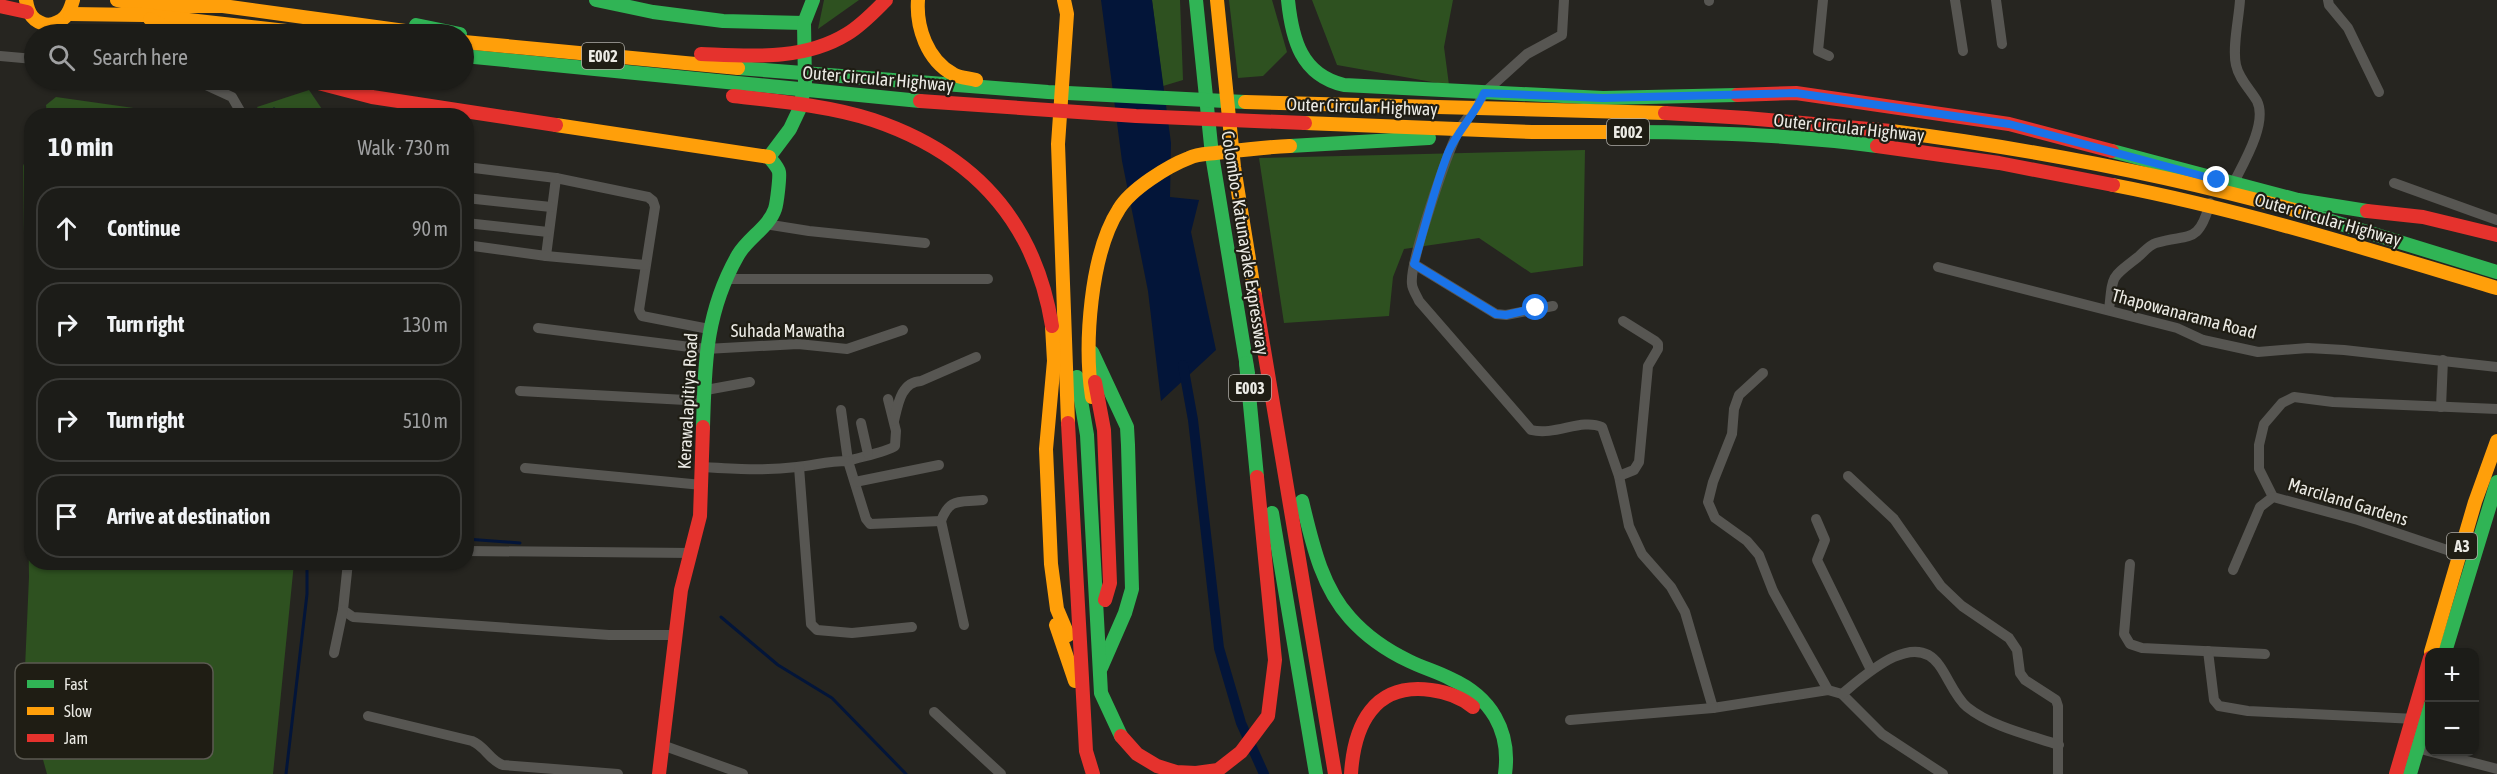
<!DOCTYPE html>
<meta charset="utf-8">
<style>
:root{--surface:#1c1c18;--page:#252521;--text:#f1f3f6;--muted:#a0a1a2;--line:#3a3a37}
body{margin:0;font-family:"Asap Condensed",sans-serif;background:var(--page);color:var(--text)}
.controls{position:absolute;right:18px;bottom:18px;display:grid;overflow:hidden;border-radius:12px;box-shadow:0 2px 4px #0004}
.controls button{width:54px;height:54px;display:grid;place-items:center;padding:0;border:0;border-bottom:2px solid var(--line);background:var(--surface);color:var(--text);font:30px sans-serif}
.stop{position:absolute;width:18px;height:18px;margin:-14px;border:4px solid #1a73e8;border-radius:50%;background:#fff}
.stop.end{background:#1a73e8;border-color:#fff;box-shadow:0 2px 6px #0008}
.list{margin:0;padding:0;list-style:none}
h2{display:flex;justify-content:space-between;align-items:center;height:78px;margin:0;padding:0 24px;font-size:26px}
h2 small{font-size:20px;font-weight:400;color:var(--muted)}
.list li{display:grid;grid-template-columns:39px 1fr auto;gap:18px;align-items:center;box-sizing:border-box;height:84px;margin:0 12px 12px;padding:0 12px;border:2px solid var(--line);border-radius:24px}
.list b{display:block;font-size:22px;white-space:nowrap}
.list em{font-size:20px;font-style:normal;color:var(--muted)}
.icon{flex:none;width:33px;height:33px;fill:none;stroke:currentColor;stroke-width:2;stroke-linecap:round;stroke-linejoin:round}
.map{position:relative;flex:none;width:2497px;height:774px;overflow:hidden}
.search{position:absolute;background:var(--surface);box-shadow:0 2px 4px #0004;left:24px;top:24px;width:450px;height:66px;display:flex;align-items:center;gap:15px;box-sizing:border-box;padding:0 21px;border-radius:33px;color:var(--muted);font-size:22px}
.panel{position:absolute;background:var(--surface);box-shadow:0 2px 4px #0004;left:24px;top:108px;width:450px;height:462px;border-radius:24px}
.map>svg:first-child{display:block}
</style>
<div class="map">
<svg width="2497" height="774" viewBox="0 0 2497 774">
<rect width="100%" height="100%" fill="#262520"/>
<g fill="#2e5120">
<polygon points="824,0 859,0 818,29"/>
<polygon points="1152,0 1180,0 1183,80 1163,86"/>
<polygon points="1229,0 1272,0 1287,52 1263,76 1238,78"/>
<polygon points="1312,0 1453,0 1444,47 1449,85 1337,65"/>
<polygon points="309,90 326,115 262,115 257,107"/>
<polygon points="56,97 169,113 174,115 47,115 46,105"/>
<polygon points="1585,150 1583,266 1531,273 1479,238 1404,249 1393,277 1389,316 1284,323 1259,158"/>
<polygon points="31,151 32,562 294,563 273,774 47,774 24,691 29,577 23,166 28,154"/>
</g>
<polygon fill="#031539" points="1101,0 1152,0 1171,143 1170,197 1199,200 1191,232 1216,350 1161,401 1148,291 1122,161"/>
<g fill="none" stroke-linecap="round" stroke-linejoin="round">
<g stroke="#031539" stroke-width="3">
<polyline points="274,109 276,116"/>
<polyline points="466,539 520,543"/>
<polyline points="721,617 778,665 832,698 906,774"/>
<polyline points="286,774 307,594 307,562"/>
</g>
<polyline stroke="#031539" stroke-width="10" points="1183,365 1193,420 1219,648 1241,723 1264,774"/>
<g stroke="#575652" stroke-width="10">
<path d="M1564,0L1562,35L1527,54L1484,93C1478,108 1465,118 1458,132C1447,154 1409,263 1412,284C1412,289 1417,296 1419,301L1531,430C1556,436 1581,418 1602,427L1619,476L1629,526L1642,554L1671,587L1685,612L1713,708L1828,690L1842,694L1882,734L1943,774"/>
<polyline points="1823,0 1818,51 1829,56"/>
<polyline points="1955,0 1963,51"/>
<polyline points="1996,0 2002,44"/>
<polyline points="2328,0 2329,5 2348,28 2379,92"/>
<polyline points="1709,1 1709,0"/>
<polyline points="0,56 34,59"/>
<polyline points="195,80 232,97 243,116"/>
<polyline points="466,167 556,178 648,197 653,201 655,207 639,310 642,316 709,329"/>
<polyline points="556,178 546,256 645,265"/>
<polyline points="2394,183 2497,220"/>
<path d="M2233,184C2243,164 2268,123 2257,101C2250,89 2239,79 2236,65C2232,48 2239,18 2240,0"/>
<polyline points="466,198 551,207"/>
<polyline points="466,223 548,232"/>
<polyline points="765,224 809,231 925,243"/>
<polyline points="466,245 546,256"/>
<polyline points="1414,264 1496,314 1506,315 1553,306"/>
<polyline points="1938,267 2177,328 2203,340 2258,352 2308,348 2344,350 2497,367"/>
<polyline points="726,279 988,279"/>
<path d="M2109,310C2113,274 2110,279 2138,257C2144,252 2149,245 2156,243C2190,233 2198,245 2210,203"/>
<polyline points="538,328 706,349 798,344 847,349 903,330"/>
<polyline points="1763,373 1739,395 1734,409 1732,434 1713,482 1708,502 1715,518 1747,541 1759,555 1773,591 1828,690"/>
<polyline points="706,390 750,382"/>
<polyline points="520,391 704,401"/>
<polyline points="2441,407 2443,360"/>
<path d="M841,410L848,461C860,457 887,452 895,446L896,431L888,399"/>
<path d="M894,421C898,404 901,382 921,381L976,357"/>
<polyline points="861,423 868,454"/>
<path d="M702,467C734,469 765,471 797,467C816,465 828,461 848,461L866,519L870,524L941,521"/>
<polyline points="799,467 811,624 817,630 852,633 912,627"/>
<polyline points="525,468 702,485"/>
<polyline points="1619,476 1634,470 1639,462 1648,366 1658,349 1658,344 1655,341 1623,321"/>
<polyline points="1848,476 1894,519 1941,586 1962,606 2009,638 2017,650 2020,673 2025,680 2056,700 2058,706 2058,774"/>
<polyline points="855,482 939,465"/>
<polyline points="2273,497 2259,469 2259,445 2264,424 2282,403 2294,397 2333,402 2497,409"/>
<polyline points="1816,519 1825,540 1817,560 1871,670"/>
<polyline points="466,551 692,553"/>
<polyline points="348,562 343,610 353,617 609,635 674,635"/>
<polyline points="2130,564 2124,634 2130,644 2142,648 2265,654"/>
<polyline points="2233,570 2260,507 2273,497 2358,520 2459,554"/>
<path d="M964,625L941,521C950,497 959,503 983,500"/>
<polyline points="2208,651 2214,700 2219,706 2248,711 2416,719"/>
<polyline points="334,653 343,610"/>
<path d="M1842,694C1864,676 1914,629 1939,665C1948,677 1955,697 1967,707C1992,727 2029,735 2059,745"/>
<polyline points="934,712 1001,774"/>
<path d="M368,716L472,741C485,746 490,761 503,765L618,774"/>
<polyline points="1570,720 1713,708"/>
<polyline points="662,745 743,774"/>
<polyline points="2413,747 2497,769"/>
</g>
<g stroke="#30b455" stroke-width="14">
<polyline points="596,0 653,12 723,21 804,23"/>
<polyline points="1196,0 1212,155 1248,373"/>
<path d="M1288,0C1292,39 1301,75 1344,85L1603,98L1737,95"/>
<polyline points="169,25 196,34"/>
<polyline points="416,25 460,34"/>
<polyline points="464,56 920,101"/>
<polyline points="738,68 1048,92 1245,102"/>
<path d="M1627,132C1710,132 1795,135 1877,146"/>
<polyline points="1290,146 1429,138"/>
<polyline points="2112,151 2298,200 2367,211"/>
<polyline points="2305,213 2497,272"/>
<polyline points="1092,352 1127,427 1128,445 1132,589 1125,613 1101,668"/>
<polyline points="1246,363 1257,477"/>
<polyline points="1077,377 1087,435 1101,693 1121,736"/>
<path d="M703,427C705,363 705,313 738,255C748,238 769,227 775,209C777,203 780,177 779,172C778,167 772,161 769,157L790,129L799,110L805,85L804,23L813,0"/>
<path d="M1302,501C1312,542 1321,586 1350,618C1366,636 1388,651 1409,661C1423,668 1438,672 1451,679C1491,697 1511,731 1505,774"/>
<polyline points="1272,513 1316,774"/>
<polyline points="2445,652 2497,482"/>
<polyline points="2410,774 2430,706"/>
</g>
<g stroke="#ff9f0a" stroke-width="14">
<path d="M26,0C28,14 33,22 48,25C64,22 69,15 73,0"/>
<polyline points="117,0 144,6 223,6 427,34"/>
<path d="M918,0C916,27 927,60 953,74C960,78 969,78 976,80"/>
<polyline points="1064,0 1067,14 1058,144 1068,423"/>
<polyline points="1217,0 1234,167 1255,296"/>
<polyline points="70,14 144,15 313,34"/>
<polyline points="150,19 177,34"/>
<polyline points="464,42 738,68"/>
<polyline points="1245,102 1665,113"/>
<polyline points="1305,123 1532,132 1627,132"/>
<polyline points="556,125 769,157"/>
<path d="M1891,131C2031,149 2169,175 2305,213"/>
<path d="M2113,185C2243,210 2370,250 2497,288"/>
<polyline points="1052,326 1054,361 1046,449 1051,564 1057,609 1068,635"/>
<path d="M1092,397C1084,345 1090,254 1119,209C1131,189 1168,166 1189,158C1197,154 1208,154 1216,153C1241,150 1265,147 1290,146"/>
<polyline points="1056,625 1075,681"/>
<polyline points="2431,652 2475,502 2497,441"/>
</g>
<g stroke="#e5322d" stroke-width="14">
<polyline points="0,6 27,12"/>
<path d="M701,54C751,56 803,61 847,34C862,25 874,12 886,0"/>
<polyline points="307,80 372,97 556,125"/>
<polyline points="1737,95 1796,93 2009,124 2112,151"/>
<path d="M733,96C777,101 831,106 873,120C974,154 1035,221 1052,326"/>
<polyline points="920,101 1136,116 1305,123"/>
<polyline points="1665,113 1746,118 1891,131"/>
<polyline points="1877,146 1999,163 2113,185"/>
<polyline points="2367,211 2423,217 2497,235"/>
<polyline points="1255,296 1335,774"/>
<polyline points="1095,382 1104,430 1110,583 1105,600"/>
<polyline points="1068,423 1086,751 1093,774"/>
<polyline points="1121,736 1137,754 1157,766 1176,772 1196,773 1218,770 1241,752 1268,716 1275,660 1257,477"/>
<polyline points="659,774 681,590 700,516 703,427"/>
<path d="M1351,774C1354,725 1374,682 1431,690C1446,692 1461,697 1473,707"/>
<polyline points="2396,774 2430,658"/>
</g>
</g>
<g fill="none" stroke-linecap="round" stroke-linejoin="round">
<path stroke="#1a73e8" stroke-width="8" d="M1536,308L1506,315L1496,314L1414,264C1425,227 1434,189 1448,153C1457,131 1475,115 1484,93L1603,98L1796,93L2009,124L2217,180"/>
</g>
<g text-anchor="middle" stroke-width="4.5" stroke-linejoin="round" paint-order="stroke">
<g fill="#1f1d14" stroke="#aeaca6" stroke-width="1.5">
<rect x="582" y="43" width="42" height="26" rx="4.5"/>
<rect x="1607" y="119" width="42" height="26" rx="4.5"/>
<rect x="1229" y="375" width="42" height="26" rx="4.5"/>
<rect x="2447" y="533" width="30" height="26" rx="4.5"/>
</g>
<g font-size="16" font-weight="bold" fill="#ebeae4">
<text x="603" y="62">E002</text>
<text x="1628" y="138">E002</text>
<text x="1250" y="394">E003</text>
<text x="2462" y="552">A3</text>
</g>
<g font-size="18" fill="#ebeae4" stroke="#1f1d14">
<text transform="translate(878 79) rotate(5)" y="6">Outer Circular Highway</text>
<text transform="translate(1362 107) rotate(2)" y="6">Outer Circular Highway</text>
<text transform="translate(1849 128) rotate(6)" y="6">Outer Circular Highway</text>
<text transform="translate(2328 220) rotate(16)" y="6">Outer Circular Highway</text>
<text transform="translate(1245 243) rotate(81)" y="6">Colombo - Katunayake Expressway</text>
<text transform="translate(2184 314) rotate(15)" y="6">Thapowanarama Road</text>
<text x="788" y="337">Suhada Mawatha</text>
<text transform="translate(688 401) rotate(-87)" y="6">Kerawalapitiya Road</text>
<text transform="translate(2348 502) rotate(17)" y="6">Marciland Gardens</text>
</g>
</g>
<rect x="15" y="663" width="198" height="96" rx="9" fill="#1f1d14" stroke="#5c5a52" stroke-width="1.5"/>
<rect x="27" y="680" width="27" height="8" fill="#30b455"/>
<rect x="27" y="707" width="27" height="8" fill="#ff9f0a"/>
<rect x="27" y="734" width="27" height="8" fill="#e5322d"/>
<g font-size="16" fill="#ebeae4">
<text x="64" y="690">Fast</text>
<text x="64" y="717">Slow</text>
<text x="64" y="744">Jam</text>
</g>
</svg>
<div class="controls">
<button>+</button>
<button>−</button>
</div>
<div class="stop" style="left:1536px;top:308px"></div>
<div class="stop end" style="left:2217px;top:180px"></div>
<div class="search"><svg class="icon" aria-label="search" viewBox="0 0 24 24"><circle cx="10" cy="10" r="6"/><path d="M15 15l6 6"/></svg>Search here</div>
<section class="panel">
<h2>10 min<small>Walk · 730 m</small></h2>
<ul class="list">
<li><svg class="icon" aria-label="ahead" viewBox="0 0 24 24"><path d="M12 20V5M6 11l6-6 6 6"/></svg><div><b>Continue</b></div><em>90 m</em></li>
<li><svg class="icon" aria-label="right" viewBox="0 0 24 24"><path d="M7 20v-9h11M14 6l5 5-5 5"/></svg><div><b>Turn right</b></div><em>130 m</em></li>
<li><svg class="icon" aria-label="right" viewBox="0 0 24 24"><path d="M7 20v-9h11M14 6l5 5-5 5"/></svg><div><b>Turn right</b></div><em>510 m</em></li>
<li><svg class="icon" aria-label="arrive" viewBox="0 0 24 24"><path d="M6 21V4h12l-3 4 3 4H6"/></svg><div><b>Arrive at destination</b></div></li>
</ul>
</section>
</div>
